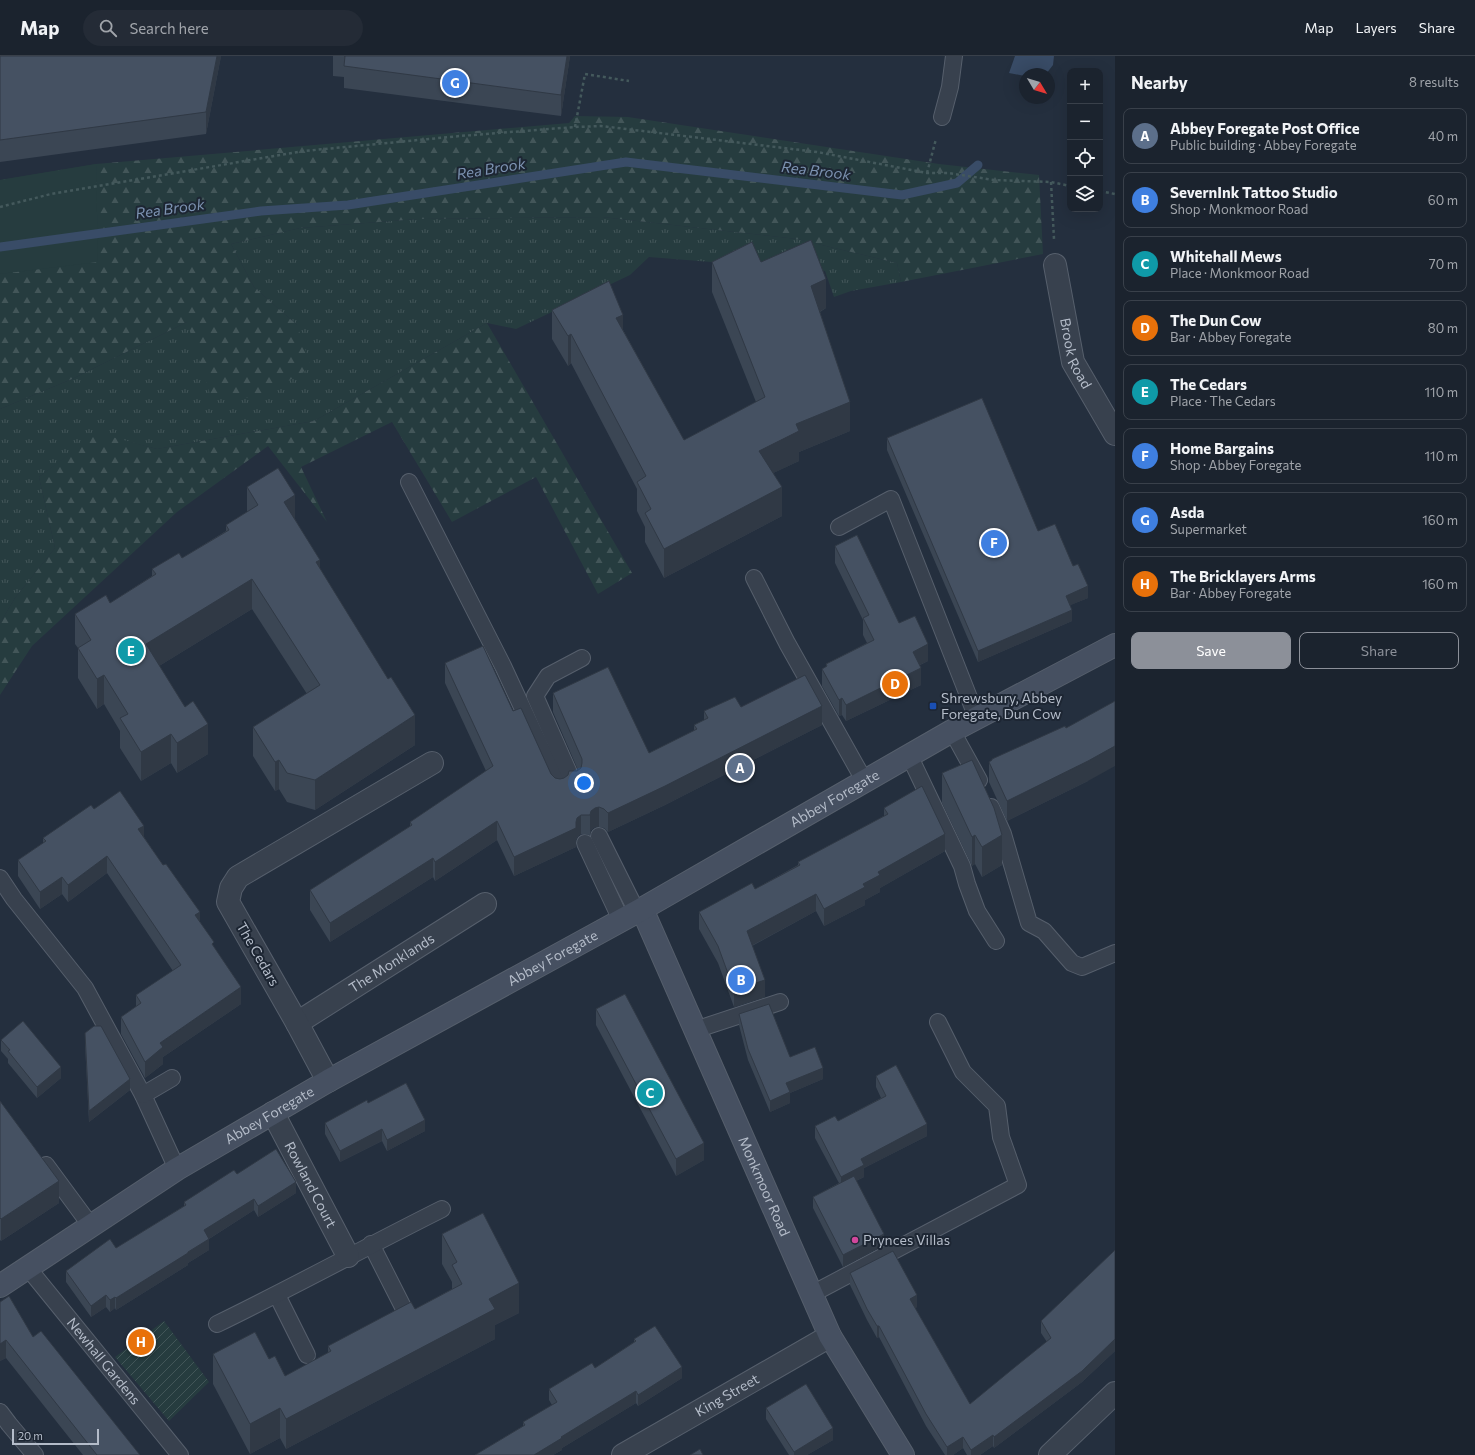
<!DOCTYPE html>
<meta charset="utf-8">
<style>
:root{--surface:#1b232e;--page:#242b36;--text:#f1f3f6;--muted:#a0a4aa;--line:#39404a;--accent:#8c9099}
body{margin:0;font-family:Commissioner,sans-serif;background:var(--page);color:var(--text)}
.controls{position:absolute;right:12px;top:12px;display:grid;overflow:hidden;border-radius:8px;box-shadow:0 4px 16px #0002}
.controls button{width:36px;height:36px;display:grid;place-items:center;padding:0;border:0;border-bottom:1px solid var(--line);background:var(--surface);color:var(--text);font:20px sans-serif}
.compass{position:absolute;left:1019px;top:12px;width:36px;height:36px;border-radius:50%;background:var(--surface);box-shadow:0 4px 16px #0002;rotate:128deg}
.scale{position:absolute;left:12px;bottom:10px;width:87px;box-sizing:border-box;padding-left:4px;border:2px solid #b4bcc9;border-top:0;font-size:11px;line-height:14px;white-space:nowrap;color:#b4bcc9;-webkit-text-stroke:3px #1d2633;paint-order:stroke}
.you{position:absolute;left:584px;top:727px;width:14px;height:14px;margin:-10px;border:3px solid #fff;border-radius:50%;background:#1a73e8;box-shadow:0 0 0 6px #1a73e833}
.badge{display:grid;place-items:center;width:26px;height:26px;border-radius:50%;background:var(--accent);color:#fff;font-size:13px;font-weight:700}
.pin{position:absolute;translate:-50% -50%;border:2px solid #fff;box-shadow:0 1px 4px #0006}
.list{margin:0;padding:0;list-style:none}
h2{display:flex;justify-content:space-between;align-items:center;height:52px;margin:0;padding:0 16px;font-size:17px}
h2 small{font-size:13px;font-weight:400;color:var(--muted)}
.list li{display:grid;grid-template-columns:26px 1fr auto;gap:12px;align-items:center;box-sizing:border-box;height:56px;margin:0 8px 8px;padding:0 8px;border:1px solid var(--line);border-radius:8px}
.list b{display:block;font-size:15px;white-space:nowrap}
.list p{margin:0;font-size:13px;white-space:nowrap;color:var(--muted)}
.list em{font-size:13px;font-style:normal;color:var(--muted)}
.actions{display:flex;gap:8px;padding:12px 16px}
.actions a{flex:1;padding:9px 0;border:1px solid var(--accent);border-radius:8px;text-align:center;font-size:14px;color:var(--accent)}
.actions .main{background:var(--accent);color:#fff}
.icon{flex:none;width:22px;height:22px;fill:none;stroke:currentColor;stroke-width:2;stroke-linecap:round;stroke-linejoin:round}
.map{position:relative;flex:none;width:1115px;height:1399px;overflow:hidden}
header{display:flex;align-items:center;gap:24px;box-sizing:border-box;height:56px;padding:0 20px;background:var(--surface);border-bottom:1px solid var(--line)}
header strong{font-size:19px}
nav{display:flex;gap:22px;margin-inline-start:auto;font-size:14px}
.search{width:280px;height:36px;background:var(--page);display:flex;align-items:center;gap:10px;box-sizing:border-box;padding:0 14px;border-radius:22px;color:var(--muted);font-size:15px}
main{display:flex}
aside{flex:1;background:var(--surface)}
.map>svg:first-child{display:block}
</style>
<header>
<strong>Map</strong>
<div class="search"><svg class="icon" aria-label="search" viewBox="0 0 24 24"><circle cx="10" cy="10" r="6"/><path d="M15 15l6 6"/></svg>Search here</div>
<nav><a>Map</a><a>Layers</a><a>Share</a></nav>
</header>
<main>
<div class="map">
<svg width="1115" height="1399" viewBox="0 0 1115 1399">
<defs>
<pattern id="grass-tufts" width="24" height="20" patternUnits="userSpaceOnUse"><rect width="24" height="20" fill="#263c3f"/><path d="M3 7l-1-3M5 7V3M7 7l1-3M15 17l-1-3M17 17v-4M19 17l1-3" fill="none" stroke="#435659"/></pattern>
<pattern id="forest-firs" width="22" height="20" patternUnits="userSpaceOnUse"><rect width="22" height="20" fill="#263c3f"/><path d="M5 1l3.5 6h-7zM16 11l3.5 6h-7z" fill="#435659"/></pattern>
<pattern id="garden-furrows" width="10" height="10" patternUnits="userSpaceOnUse"><rect width="10" height="10" fill="#263c3f"/><path d="M-1 1l2-2M0 10L10 0M9 11l2-2" fill="none" stroke="#435659"/></pattern>
</defs>
<rect width="100%" height="100%" fill="#242f3e"/>
<polygon fill="url(#grass-tufts)" points="602,161 797,183 897,207 901,226 851,235 834,241 825,215 649,201 630,219 516,273 487,267 314,365 157,393 97,378 39,421 55,492 15,542 0,567 0,353 72,323 187,266 297,269 254,231 231,188 300,172 418,163"/>
<g fill="url(#forest-firs)">
<polygon points="575,60 628,61 939,108 1039,119 1043,198 901,226 897,207 797,183 602,161 418,163 300,172 231,188 254,231 297,269 311,311 259,343 210,338 187,266 72,323 0,353 0,124 96,108 569,67"/>
<polygon points="487,267 632,517 598,538 536,421 452,466 392,366 301,411 327,466 268,390 177,456 32,590 0,639 0,567 15,542 55,492 39,421 97,377 157,393 314,365"/>
</g>
<polygon fill="#263c3f" points="96,108 98,206 0,218 0,124"/>
<polygon fill="url(#garden-furrows)" points="164,1265 209,1326 169,1365 115,1301"/>
<polygon fill="#394c67" points="1015,0 1054,0 1053,9 1046,18 1025,18 1025,20 1009,17"/>
<g fill="none" stroke-linecap="round" stroke-linejoin="round">
<polyline stroke="#394c67" stroke-width="9" points="0,191 261,155 348,149 626,106 902,139 957,127 978,109"/>
<defs>
<g id="lane">
<polyline points="942,61 950,31 954,0"/>
<polyline points="409,426 503,610 560,733"/>
<polyline points="839,471 891,443 977,662"/>
<polyline points="754,522 787,587 865,726"/>
<polyline points="952,675 979,724"/>
<polyline points="909,699 962,810 967,828 977,855 996,885"/>
<polyline points="573,726 535,640 548,620 582,602"/>
<polyline points="991,751 1003,778 1029,867 1044,875 1072,907 1082,911 1115,897"/>
<polyline points="599,780 637,856"/>
<polyline points="585,787 621,864"/>
<polyline points="0,822 14,843 85,932 143,1039 177,1113"/>
<polyline points="695,974 780,946"/>
<polyline points="143,1039 172,1022"/>
<polyline points="46,1109 91,1170"/>
<polyline points="371,1188 403,1251"/>
<path id="s1" d="M28,1212L180,1399"/>
<polyline points="812,1238 1018,1129 1001,1081 997,1050 963,1016 938,966"/>
<polyline points="277,1239 307,1299"/>
<path d="M217,1268C293,1231 366,1191 442,1153"/>
<polyline points="0,1356 9,1368 35,1399"/>
</g>
<g id="street">
<path id="s2" d="M1055,209L1073,306L1115,378"/>
<path id="s3" d="M297,967L485,848"/>
<polyline points="328,1025 297,967 228,846 231,832 238,821 432,707"/>
<path id="s4" d="M273,1057L348,1200"/>
<path id="s5" d="M623,1399L830,1280"/>
<polyline points="1050,1399 1115,1337"/>
</g>
<g id="secondary">
<path id="s6" d="M642,853L830,1280L903,1399"/>
<path id="s7" d="M0,1230L177,1113L328,1025L642,853L952,675L1115,589"/>
</g>
</defs>
<use href="#lane" stroke="#565f6c" stroke-width="18"/>
<use href="#street" stroke="#565f6c" stroke-width="24"/>
<use href="#secondary" stroke="#565f6c" stroke-width="24"/>
<g stroke="#44595c" stroke-width="2.5" stroke-dasharray="3 3" stroke-linecap="butt">
<polyline points="575,71 585,18 629,25"/>
<polyline points="927,117 936,83"/>
<polyline points="1051,126 1054,183"/>
<polyline points="1100,135 1115,138"/>
<polyline points="0,151 51,138 304,95 460,80 575,71 601,70 817,96 927,117 948,117 994,124 1051,126 1070,130"/>
</g>
<use href="#lane" stroke="#38414e" stroke-width="16"/>
<use href="#street" stroke="#38414e" stroke-width="22"/>
<use href="#secondary" stroke="#465061" stroke-width="22"/>
</g>
<g fill="#3b4654">
<polygon points="0,0 221,0 206,78 0,106"/>
<polygon points="333,0 570,0 561,60 344,32 344,21 333,20"/>
<polygon points="712,206 761,206 826,252 820,256 850,375 799,396 799,405 773,417 782,460 664,522 645,486 645,471 637,455 637,433 571,307 568,310 552,283 552,254 623,274 684,384 756,346 712,236"/>
<polygon points="887,382 1038,475 1073,510 1088,542 1070,549 1072,565 978,606 887,394"/>
<polygon points="247,431 295,463 320,513 415,689 315,754 287,746 279,733 275,735 253,700 253,671 307,638 252,553 159,610 208,698 177,717 171,707 141,725 120,692 120,675 104,648 97,653 78,622 78,592 75,588 75,558 110,547 152,520 152,513 182,502 226,475 226,469 247,456"/>
<polygon points="835,490 899,567 928,605 920,609 921,629 846,665 842,659 839,660 822,630 822,613 826,611 826,608 867,587 863,579 863,564 835,507"/>
<polygon points="445,607 513,655 551,718 555,722 560,723 564,722 578,714 553,656 553,637 649,697 694,675 694,669 704,664 704,655 741,651 822,669 665,749 608,776 604,772 599,771 595,771 591,774 590,779 581,778 577,781 576,784 576,791 514,820 497,784 435,825 433,821 330,886 310,854 310,834 410,771 410,766 486,715 445,627"/>
<polygon points="992,703 1088,725 1007,765 989,726 989,706 992,705"/>
<polygon points="942,717 1002,809 982,821 975,808 972,810 942,747"/>
<polygon points="884,752 945,795 880,832 880,836 865,844 865,849 824,870 816,855 752,890 765,941 734,951 718,907 699,873 699,856 755,833 798,809 798,806 884,760"/>
<polygon points="94,753 144,781 200,866 214,891 241,948 163,1001 163,1008 145,1022 121,978 121,961 136,951 136,939 173,915 107,817 68,846 62,838 40,853 18,820 18,804 43,787 43,782"/>
<polygon points="596,953 704,1104 676,1120 596,969"/>
<polygon points="739,958 790,1001 823,1023 790,1037 790,1047 770,1056 748,1004 739,969"/>
<polygon points="85,977 130,1034 89,1066 85,988"/>
<polygon points="1,984 61,1022 37,1042 8,1007 8,1003 1,995"/>
<polygon points="876,1020 927,1080 864,1112 864,1121 856,1125 884,1189 843,1211 813,1152 813,1141 839,1127 815,1082 815,1070 838,1065 881,1042 876,1031"/>
<polygon points="0,1045 59,1147 1,1185 0,1184"/>
<polygon points="368,1047 425,1075 387,1095 382,1085 340,1106 325,1078 325,1067"/>
<polygon points="237,1118 296,1137 258,1161 254,1154 209,1183 209,1194 188,1207 188,1209 116,1254 115,1252 110,1256 106,1251 91,1261 66,1226 66,1215 116,1192 184,1150 184,1146"/>
<polygon points="442,1178 519,1257 495,1269 495,1283 286,1393 280,1382 250,1398 213,1328 213,1298 269,1303 285,1320 328,1297 328,1290 415,1253 452,1233 452,1226 442,1208"/>
<polygon points="1115,1194 1115,1295 1082,1326 994,1392 993,1390 980,1399 967,1399 963,1392 953,1399 945,1399 926,1370 879,1281 877,1282 867,1264 850,1229 850,1217 917,1251 915,1252 970,1348 1047,1286 1041,1277 1041,1265"/>
<polygon points="0,1246 33,1281 140,1399 83,1399 6,1302 0,1305"/>
<polygon points="634,1283 682,1322 638,1350 636,1347 562,1392 562,1394 553,1399 475,1399 523,1370 523,1366 552,1349 549,1344 549,1333 595,1312 634,1286"/>
<polygon points="766,1352 833,1384 807,1399 789,1399 766,1363"/>
</g>
<g fill="#303945">
<polygon points="217,0 221,0 206,78 206,56"/>
<polygon points="567,0 570,0 561,60 561,39"/>
<polygon points="826,223 826,252 811,260 811,230"/>
<polygon points="623,259 623,288 616,262"/>
<polygon points="571,278 571,307 568,310 568,280"/>
<polygon points="850,346 850,375 799,396 799,405 759,424 759,395 796,368"/>
<polygon points="782,431 782,460 664,522 664,493"/>
<polygon points="295,439 295,469 284,446"/>
<polygon points="320,504 320,534 316,506"/>
<polygon points="252,523 252,553 146,618 146,588"/>
<polygon points="1088,530 1088,542 1066,551 1066,540"/>
<polygon points="1072,554 1072,565 978,606 978,595"/>
<polygon points="928,588 928,605 913,612 913,596"/>
<polygon points="921,612 921,629 846,665 846,649"/>
<polygon points="104,619 104,648 97,653 97,623"/>
<polygon points="842,642 842,659 839,660 839,644"/>
<polygon points="822,650 822,669 665,749 608,776 608,757"/>
<polygon points="415,659 415,689 315,754 315,724"/>
<polygon points="208,668 208,698 177,717 177,687"/>
<polygon points="171,678 171,707 141,725 141,696"/>
<polygon points="1115,690 1115,710 1088,725 1007,765 1007,745"/>
<polygon points="279,704 279,733 275,735 275,706"/>
<polygon points="599,751 599,771 595,771 591,774 590,779 590,759 591,755 595,752"/>
<polygon points="581,759 581,778 577,781 576,784 576,791 514,820 514,801 576,766 577,762"/>
<polygon points="497,765 497,784 435,825 435,806"/>
<polygon points="144,770 144,786 138,773"/>
<polygon points="945,778 945,795 880,832 880,836 865,844 865,849 824,870 824,853 863,828 878,816"/>
<polygon points="975,779 975,808 972,810 972,781"/>
<polygon points="1002,779 1002,809 982,821 982,791"/>
<polygon points="107,800 107,817 68,846 68,829"/>
<polygon points="433,802 433,821 330,886 330,867"/>
<polygon points="62,821 62,838 40,853 40,836"/>
<polygon points="816,838 816,855 747,892 747,875"/>
<polygon points="200,856 200,872 195,859"/>
<polygon points="765,924 765,941 734,951 734,934"/>
<polygon points="241,931 241,948 163,1001 163,1008 145,1022 145,1006 160,987"/>
<polygon points="61,1011 61,1022 37,1042 37,1031"/>
<polygon points="823,1012 823,1023 790,1037 790,1047 770,1056 770,1045 786,1027"/>
<polygon points="130,1023 130,1034 89,1066 89,1055"/>
<polygon points="425,1064 425,1075 387,1095 387,1084"/>
<polygon points="927,1068 927,1080 864,1112 864,1121 841,1132 841,1121 861,1103"/>
<polygon points="382,1073 382,1085 340,1106 340,1095"/>
<polygon points="704,1087 704,1104 676,1120 676,1103"/>
<polygon points="59,1125 59,1147 1,1185 1,1163"/>
<polygon points="296,1126 296,1137 258,1161 258,1150"/>
<polygon points="254,1143 254,1154 204,1186 204,1174"/>
<polygon points="884,1178 884,1189 843,1211 843,1199"/>
<polygon points="209,1183 209,1194 188,1207 188,1209 116,1254 116,1242"/>
<polygon points="519,1227 519,1257 495,1269 495,1283 286,1393 286,1363 489,1243"/>
<polygon points="106,1239 106,1251 91,1261 91,1250"/>
<polygon points="917,1239 917,1251 910,1255 910,1243"/>
<polygon points="115,1241 115,1252 110,1256 110,1244"/>
<polygon points="877,1270 879,1270 879,1281 877,1282"/>
<polygon points="1115,1283 1115,1295 1082,1326 994,1392 994,1381"/>
<polygon points="6,1284 6,1302 0,1305 0,1288"/>
<polygon points="682,1311 682,1322 638,1350 638,1339"/>
<polygon points="636,1335 636,1347 562,1392 562,1394 553,1399 534,1399 561,1381"/>
<polygon points="280,1352 280,1382 250,1398 250,1368"/>
<polygon points="833,1372 833,1384 807,1399 794,1399 794,1396"/>
<polygon points="993,1379 993,1390 980,1399 971,1399 971,1394"/>
<polygon points="963,1381 963,1392 953,1399 947,1399 947,1391"/>
</g>
<g fill="#455162" stroke="#303945">
<polygon points="0,0 217,0 206,56 0,84"/>
<polygon points="344,0 567,0 561,39 344,10 345,0"/>
<polygon points="811,184 826,223 811,230 850,346 796,368 799,375 759,395 782,431 664,493 645,457 651,453 637,426 646,420 571,278 568,280 552,254 609,225 623,259 616,262 684,384 765,341 712,206 752,186 761,206"/>
<polygon points="982,342 1038,475 1055,468 1073,510 1078,508 1088,530 1066,540 1072,554 978,595 887,382"/>
<polygon points="278,412 295,439 284,446 320,504 316,506 388,623 391,621 415,659 315,724 287,717 279,704 275,706 253,671 320,629 252,523 146,588 185,651 193,645 208,668 177,687 171,678 141,696 120,662 128,658 104,619 97,623 78,592 91,584 75,558 106,539 110,547 156,518 152,513 179,497 182,502 229,474 226,469 258,449 247,431"/>
<polygon points="857,479 899,567 915,560 928,588 913,596 921,612 846,649 842,642 839,644 822,613 827,610 826,608 874,584 863,562 869,559 835,490"/>
<polygon points="483,590 513,655 521,652 551,718 555,722 560,723 564,722 568,719 569,715 577,715 581,712 582,707 582,703 553,637 608,611 649,697 697,673 694,669 708,662 704,655 735,641 741,651 805,619 822,650 665,730 608,757 604,753 599,751 595,752 591,755 590,759 581,759 577,762 576,766 576,772 514,801 497,765 435,806 433,802 330,867 310,834 412,769 410,766 493,710 445,607"/>
<polygon points="1115,645 1115,690 1088,705 1007,745 989,706 992,704 992,703 1065,670 1066,672"/>
<polygon points="972,704 994,752 1002,779 982,791 975,779 972,781 942,717"/>
<polygon points="922,730 945,778 878,816 880,819 863,828 865,831 824,853 816,838 747,875 765,924 734,934 718,890 699,856 752,827 755,833 800,809 798,806 888,758 884,752"/>
<polygon points="120,735 144,770 138,773 163,809 166,808 200,856 195,859 214,886 212,888 241,931 160,987 163,991 145,1006 121,961 141,947 136,939 181,909 107,800 68,829 62,821 40,836 18,804 46,785 43,782 91,749 94,753"/>
<polygon points="625,938 704,1087 676,1103 596,953"/>
<polygon points="769,948 790,1001 815,991 823,1012 786,1027 790,1036 770,1045 748,993 739,958"/>
<polygon points="23,965 61,1011 37,1031 8,995 10,994 1,984"/>
<polygon points="94,970 101,970 130,1023 89,1055 85,977"/>
<polygon points="896,1009 927,1068 861,1103 864,1109 841,1121 815,1070 835,1060 838,1065 886,1040 876,1020"/>
<polygon points="406,1027 425,1064 387,1084 382,1073 340,1095 325,1067 367,1044 368,1047"/>
<polygon points="0,1045 59,1125 1,1163 0,1162"/>
<polygon points="276,1093 296,1126 258,1150 254,1143 204,1174 209,1183 188,1196 188,1197 116,1242 115,1241 110,1244 106,1239 91,1250 66,1215 110,1183 116,1192 186,1149 184,1146 234,1114 237,1118"/>
<polygon points="854,1120 884,1178 843,1199 813,1141"/>
<polygon points="483,1157 519,1227 489,1243 495,1253 286,1363 280,1352 250,1368 213,1298 255,1276 269,1303 275,1300 285,1320 331,1295 328,1290 411,1246 415,1253 462,1228 452,1209 457,1206 442,1178"/>
<polygon points="1115,1194 1115,1283 1082,1315 994,1381 993,1379 971,1394 963,1381 947,1391 926,1358 879,1270 877,1270 867,1253 850,1217 893,1195 917,1239 910,1243 970,1348 1015,1311 1051,1282 1041,1265"/>
<polygon points="9,1240 33,1281 41,1275 140,1399 97,1399 6,1284 0,1288 0,1246"/>
<polygon points="655,1270 682,1311 638,1339 636,1335 561,1381 562,1382 534,1399 475,1399 525,1369 523,1366 557,1346 549,1333 592,1307 595,1312 636,1285 634,1283"/>
<polygon points="806,1328 833,1372 794,1396 766,1352"/>
<polygon points="700,1393 703,1399 690,1399"/>
</g>
<rect fill="#1a4fb4" stroke="#1d2633" stroke-width="1.5" x="929" y="646" width="8" height="8" rx="2"/>
<circle fill="#d1479c" stroke="#1d2633" stroke-width="1.5" cx="855" cy="1184" r="4"/>
<g text-anchor="middle" stroke-width="4" stroke-linejoin="round" paint-order="stroke">
<g font-size="14" fill="#b4bcc9" stroke="#1d2633">
<text dy="5" stroke="none"><textPath href="#s2" startOffset="91">Brook Road</textPath></text>
<text dy="5" stroke="none"><textPath href="#s7" startOffset="967">Abbey Foregate</textPath></text>
<text transform="translate(258 898) rotate(60)" y="5">The Cedars</text>
<text dy="5" stroke="none"><textPath href="#s7" startOffset="643">Abbey Foregate</textPath></text>
<text dy="5" stroke="none"><textPath href="#s3" startOffset="112">The Monklands</textPath></text>
<text dy="5" stroke="none"><textPath href="#s7" startOffset="319">Abbey Foregate</textPath></text>
<text dy="5" stroke="none"><textPath href="#s4" startOffset="81">Rowland Court</textPath></text>
<text dy="5" stroke="none"><textPath href="#s6" startOffset="303">Monkmoor Road</textPath></text>
<text dy="5" stroke="none"><textPath href="#s1" startOffset="120">Newhall Gardens</textPath></text>
<text dy="5" stroke="none"><textPath href="#s5" startOffset="120">King Street</textPath></text>
</g>
<g font-size="14" fill="#b4bcc9" stroke="#1d2633" text-anchor="start">
<text x="941" y="647">Shrewsbury, Abbey<tspan x="941" dy="16">Foregate, Dun Cow</tspan></text>
<text x="863" y="1189">Prynces Villas</text>
</g>
<g font-size="15" font-style="italic" fill="#7c92b1" stroke="#1d2633">
<text transform="translate(491 113) rotate(-9)" y="5">Rea Brook</text>
<text transform="translate(816 115) rotate(7)" y="5">Rea Brook</text>
<text transform="translate(170 153) rotate(-8)" y="5">Rea Brook</text>
</g>
</g>
</svg>
<div class="controls">
<button>+</button>
<button>−</button>
<button><svg class="icon" aria-label="locate" viewBox="0 0 24 24"><circle cx="12" cy="12" r="6"/><path d="M12 2v4M12 18v4M2 12h4M18 12h4"/></svg></button>
<button><svg class="icon" aria-label="layers" viewBox="0 0 24 24"><path d="M12 4l9 5-9 5-9-5zM3 14l9 5 9-5"/></svg></button>
</div>
<svg class="compass" viewBox="-18 -18 36 36"><path d="M0-13l5 13h-10z" fill="#e53935"/><path d="M0 13l5-13h-10z" fill="#a0a4aa"/></svg>
<div class="scale">20 m</div>
<div class="you"></div>
<div class="pin badge" style="left:740px;top:712px;background:#5c6f8a">A</div>
<div class="pin badge" style="left:741px;top:924px;background:#3f7fe0">B</div>
<div class="pin badge" style="left:650px;top:1037px;background:#0f9aa8">C</div>
<div class="pin badge" style="left:895px;top:628px;background:#e8710a">D</div>
<div class="pin badge" style="left:131px;top:595px;background:#0f9aa8">E</div>
<div class="pin badge" style="left:994px;top:487px;background:#3f7fe0">F</div>
<div class="pin badge" style="left:455px;top:27px;background:#3f7fe0">G</div>
<div class="pin badge" style="left:141px;top:1286px;background:#e8710a">H</div>
</div>
<aside>
<h2>Nearby<small>8 results</small></h2>
<ul class="list">
<li><span class="badge" style="background:#5c6f8a">A</span><div><b>Abbey Foregate Post Office</b><p>Public building · Abbey Foregate</p></div><em>40 m</em></li>
<li><span class="badge" style="background:#3f7fe0">B</span><div><b>SevernInk Tattoo Studio</b><p>Shop · Monkmoor Road</p></div><em>60 m</em></li>
<li><span class="badge" style="background:#0f9aa8">C</span><div><b>Whitehall Mews</b><p>Place · Monkmoor Road</p></div><em>70 m</em></li>
<li><span class="badge" style="background:#e8710a">D</span><div><b>The Dun Cow</b><p>Bar · Abbey Foregate</p></div><em>80 m</em></li>
<li><span class="badge" style="background:#0f9aa8">E</span><div><b>The Cedars</b><p>Place · The Cedars</p></div><em>110 m</em></li>
<li><span class="badge" style="background:#3f7fe0">F</span><div><b>Home Bargains</b><p>Shop · Abbey Foregate</p></div><em>110 m</em></li>
<li><span class="badge" style="background:#3f7fe0">G</span><div><b>Asda</b><p>Supermarket</p></div><em>160 m</em></li>
<li><span class="badge" style="background:#e8710a">H</span><div><b>The Bricklayers Arms</b><p>Bar · Abbey Foregate</p></div><em>160 m</em></li>
</ul>
<div class="actions"><a class="main">Save</a><a>Share</a></div>
</aside>
</main>
